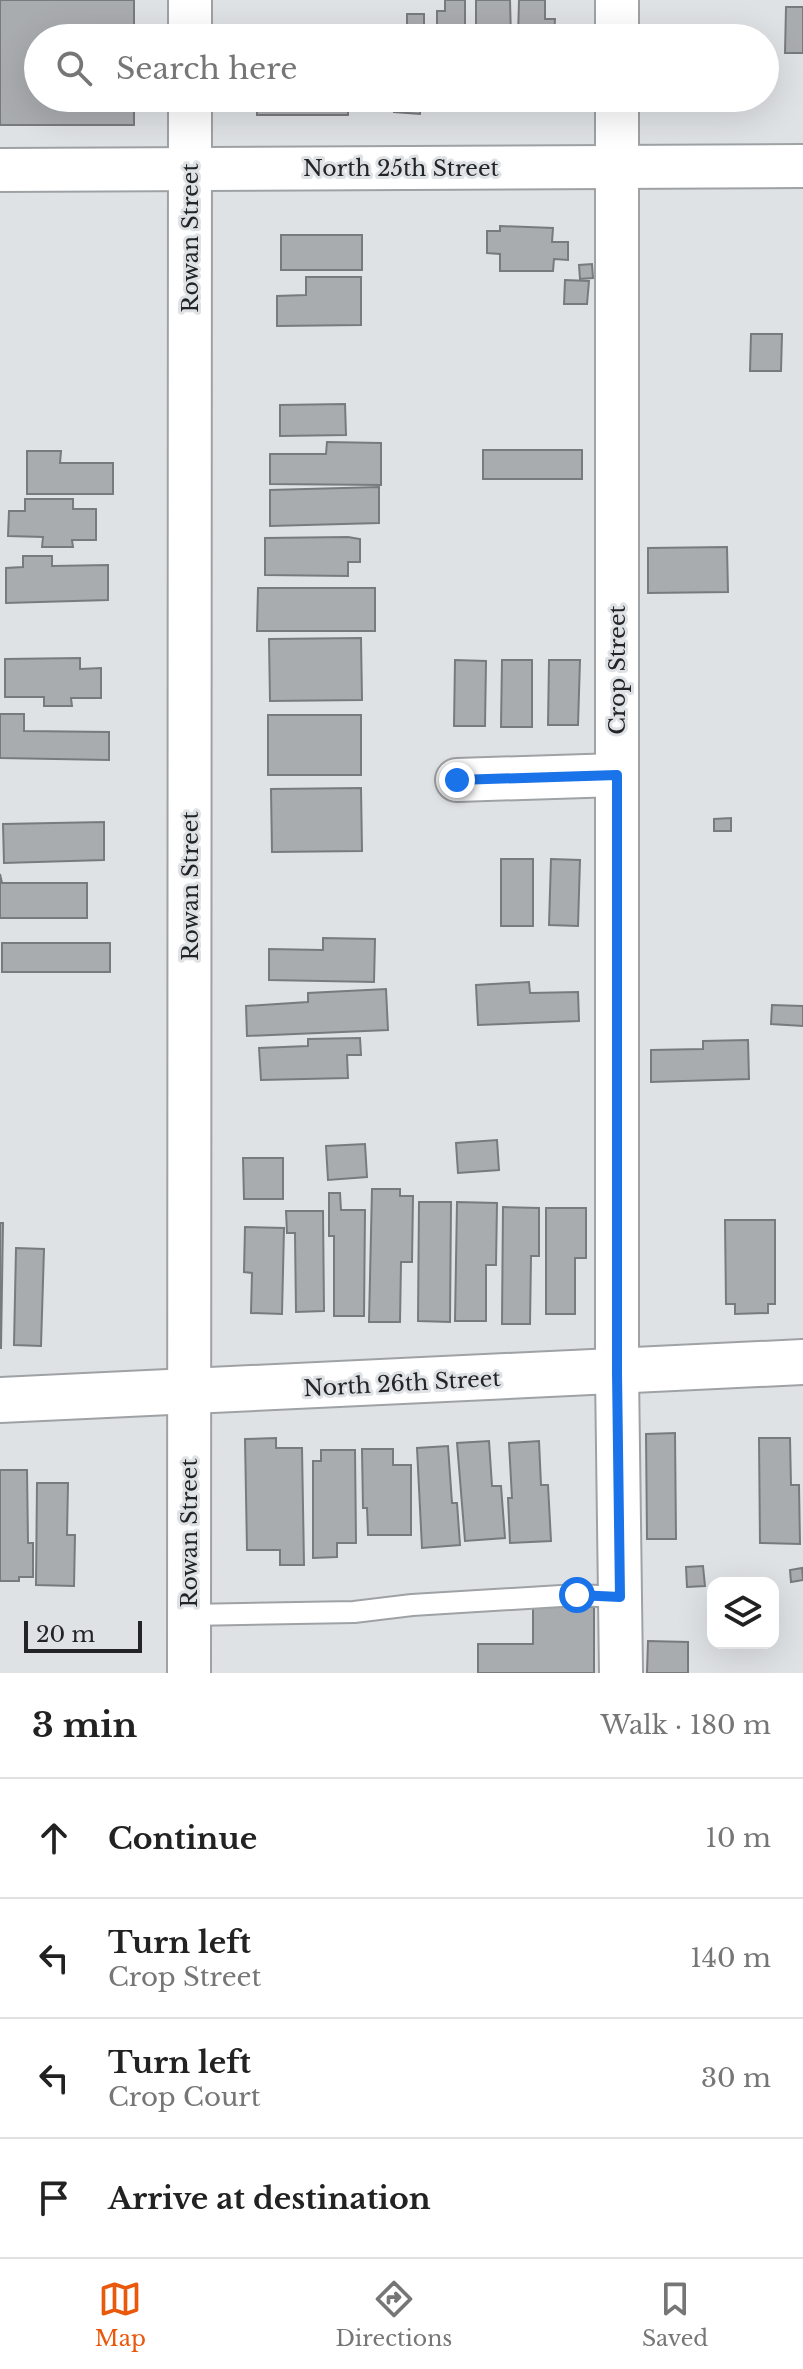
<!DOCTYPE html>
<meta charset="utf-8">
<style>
:root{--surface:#fff;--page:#f6f6f6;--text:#222;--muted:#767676;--line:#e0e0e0;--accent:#ea580c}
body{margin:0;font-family:"Libre Baskerville",serif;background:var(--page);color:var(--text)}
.controls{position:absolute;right:24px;bottom:24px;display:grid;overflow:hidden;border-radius:16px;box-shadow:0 8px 32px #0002}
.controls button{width:72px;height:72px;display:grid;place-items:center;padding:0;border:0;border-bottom:2px solid var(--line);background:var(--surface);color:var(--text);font:40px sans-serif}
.scale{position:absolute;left:24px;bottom:20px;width:118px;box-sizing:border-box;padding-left:8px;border:4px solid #232425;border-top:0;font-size:22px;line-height:28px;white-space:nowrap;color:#232425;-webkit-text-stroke:6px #dfe2e5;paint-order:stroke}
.stop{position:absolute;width:24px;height:24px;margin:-18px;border:6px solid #1a73e8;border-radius:50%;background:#fff}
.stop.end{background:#1a73e8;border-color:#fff;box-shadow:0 2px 8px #0008}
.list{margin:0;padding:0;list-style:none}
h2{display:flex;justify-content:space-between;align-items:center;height:104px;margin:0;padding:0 32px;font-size:34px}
h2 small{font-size:26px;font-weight:400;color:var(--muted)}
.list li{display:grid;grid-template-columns:52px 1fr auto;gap:24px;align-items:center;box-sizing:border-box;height:120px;padding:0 32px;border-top:2px solid var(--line)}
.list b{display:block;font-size:30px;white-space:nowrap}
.list p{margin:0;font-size:26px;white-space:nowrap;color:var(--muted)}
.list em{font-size:26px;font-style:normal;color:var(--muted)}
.icon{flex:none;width:44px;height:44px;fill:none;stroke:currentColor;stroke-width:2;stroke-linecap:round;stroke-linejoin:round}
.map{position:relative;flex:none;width:803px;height:1673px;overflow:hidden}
.search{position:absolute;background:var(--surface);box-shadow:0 8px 32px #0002;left:24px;right:24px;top:24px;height:88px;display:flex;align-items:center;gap:20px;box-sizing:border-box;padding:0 28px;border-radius:44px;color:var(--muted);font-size:30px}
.sheet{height:584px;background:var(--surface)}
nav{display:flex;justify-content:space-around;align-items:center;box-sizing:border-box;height:112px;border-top:2px solid var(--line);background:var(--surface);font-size:22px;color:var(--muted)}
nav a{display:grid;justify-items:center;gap:4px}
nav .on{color:var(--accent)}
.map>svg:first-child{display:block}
</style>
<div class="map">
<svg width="803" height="1673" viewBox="0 0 803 1673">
<rect width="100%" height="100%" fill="#dfe2e5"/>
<g fill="#a9acaf" stroke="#787b7e" stroke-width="2">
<polygon points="0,0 134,0 134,38 38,38 38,98 134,98 134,125 0,125"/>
<polygon points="445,0 465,0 465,38 437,38 437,11 445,11"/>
<polygon points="476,0 510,0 511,38 476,38"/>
<polygon points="519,0 545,0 545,19 555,19 554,38 518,38"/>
<polygon points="786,7 803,7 803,53 785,53"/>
<rect x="407" y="14" width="17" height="18"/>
<polygon points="340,32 340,38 307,38 307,33"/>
<rect x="257" y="98" width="91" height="17"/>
<polygon points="395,98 421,98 420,114 394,112"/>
<polygon points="517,98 548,98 548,105 517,104"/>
<polygon points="500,226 553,228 552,242 568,242 568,260 554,259 553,271 500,271 500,254 487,253 487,231 500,231"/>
<rect x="281" y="235" width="81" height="35"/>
<polygon points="592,264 593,278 580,279 579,265"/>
<polygon points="306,277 361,277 361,325 277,326 277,296 306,295"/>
<polygon points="565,280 589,281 587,304 564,304"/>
<polygon points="751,334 782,334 781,371 750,371"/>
<polygon points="345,404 346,435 280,436 280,405"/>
<polygon points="327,442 381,443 381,485 270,484 270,454 326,454"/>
<rect x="483" y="450" width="99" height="29"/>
<polygon points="27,451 61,451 60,463 113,463 113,494 27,494"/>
<polygon points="379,487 379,523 270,526 270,490"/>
<polygon points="25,499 73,499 73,509 96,509 96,540 72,540 73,547 42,547 43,537 8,536 9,511 25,511"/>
<polygon points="348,537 360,539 360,562 348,562 348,576 265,575 265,538"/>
<polygon points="727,547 728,592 648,593 648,548"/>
<polygon points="23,556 52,556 52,566 108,565 108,600 6,603 6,568 23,567"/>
<polygon points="258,588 375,588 375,631 257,631"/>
<polygon points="361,638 362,700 270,701 269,639"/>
<polygon points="80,658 80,669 101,668 101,698 71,698 72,706 44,706 44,697 5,697 5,659"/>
<polygon points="455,660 486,661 485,726 454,726"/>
<polygon points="502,660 532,660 532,727 501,727"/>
<polygon points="549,660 580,660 578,725 548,725"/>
<polygon points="0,714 24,714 24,731 109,732 109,760 0,758"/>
<rect x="268" y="715" width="93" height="60"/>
<polygon points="361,788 362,851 272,852 271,789"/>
<polygon points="731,818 731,831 714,831 714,819"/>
<polygon points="104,822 104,860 4,863 3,824"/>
<rect x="501" y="859" width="32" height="67"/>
<polygon points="551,859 580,860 578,926 549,925"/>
<polygon points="0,874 2,883 87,883 87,918 0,918"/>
<polygon points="323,938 375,939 374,982 269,980 269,949 323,950"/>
<rect x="2" y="943" width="108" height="29"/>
<polygon points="529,982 530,993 578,992 579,1021 478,1025 476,985"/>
<polygon points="386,989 388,1030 247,1036 246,1006 308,1002 308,993"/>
<polygon points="772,1005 803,1006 803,1026 771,1024"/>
<polygon points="360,1038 361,1055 347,1055 348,1078 261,1080 259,1048 308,1046 308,1039"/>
<polygon points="748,1040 749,1079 651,1082 651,1050 703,1049 703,1041"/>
<polygon points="497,1140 499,1170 458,1173 456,1143"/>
<polygon points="365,1144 367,1177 328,1180 326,1146"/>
<polygon points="243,1158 283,1158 283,1199 244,1199"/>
<polygon points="372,1189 400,1189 400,1196 413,1196 412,1262 401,1262 400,1322 369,1322"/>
<polygon points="329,1193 340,1193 341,1210 365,1210 364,1316 334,1316 334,1236 329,1236"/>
<polygon points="419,1202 451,1202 450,1322 418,1321"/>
<polygon points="457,1202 497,1203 496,1265 486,1265 486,1321 455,1321"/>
<polygon points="503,1207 539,1208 539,1256 531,1256 530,1324 502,1324"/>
<polygon points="546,1208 586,1208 586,1258 575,1258 575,1314 546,1314"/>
<polygon points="286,1211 323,1211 324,1311 296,1312 295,1233 287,1233"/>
<polygon points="725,1220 775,1220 775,1304 768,1304 768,1313 735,1314 735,1304 726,1304"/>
<polygon points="0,1223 3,1223 1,1348 0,1348"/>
<polygon points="245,1227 284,1228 282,1314 251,1313 252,1273 244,1272"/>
<polygon points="16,1248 44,1249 41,1346 14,1345"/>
<polygon points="675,1433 676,1539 647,1539 646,1434"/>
<polygon points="276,1438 276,1448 302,1448 304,1565 280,1565 280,1550 247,1550 245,1439"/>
<polygon points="759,1438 790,1438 791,1485 799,1485 800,1544 760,1543"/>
<polygon points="489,1441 492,1486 501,1486 505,1538 465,1541 457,1443"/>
<polygon points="539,1441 541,1485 548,1485 551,1541 510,1543 508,1498 512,1498 509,1443"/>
<polygon points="448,1446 452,1503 457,1503 460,1545 422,1548 417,1448"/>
<polygon points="362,1449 393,1449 393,1465 411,1465 411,1535 368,1535 367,1508 363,1508"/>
<polygon points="321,1450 355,1450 356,1543 337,1543 337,1557 313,1558 313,1461 321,1461"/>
<polygon points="0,1470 27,1470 28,1543 33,1543 33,1577 19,1577 19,1581 0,1581"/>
<polygon points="37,1483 68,1483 67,1535 75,1535 74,1586 36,1585"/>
<polygon points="703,1566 705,1586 687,1587 686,1567"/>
<polygon points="802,1568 803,1580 791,1582 790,1570"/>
<polygon points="533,1607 594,1607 594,1673 478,1673 478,1644 533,1644"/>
<polygon points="648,1641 688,1642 688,1673 647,1673"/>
</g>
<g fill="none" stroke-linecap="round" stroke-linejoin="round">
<defs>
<polyline id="service" points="189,1615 354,1612 412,1605 577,1595 620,1597"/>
<g id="minor">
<polyline points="190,0 190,38"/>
<polyline points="617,38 617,0"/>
<polyline points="617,98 617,1373 621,1673"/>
<polyline points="0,170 803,166"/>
<polyline points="457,780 617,775"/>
<polyline points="189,1673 190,98"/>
</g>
<polyline id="tertiary" points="0,1400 803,1362"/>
</defs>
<use href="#service" stroke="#9fa2a5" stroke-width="24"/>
<use href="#minor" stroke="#9fa2a5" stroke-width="46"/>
<use href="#tertiary" stroke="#9fa2a5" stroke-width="48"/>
<use href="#service" stroke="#fff" stroke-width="20"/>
<use href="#minor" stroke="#fff" stroke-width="42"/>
<use href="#tertiary" stroke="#fff" stroke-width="44"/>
</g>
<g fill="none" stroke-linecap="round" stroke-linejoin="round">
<polyline stroke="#1a73e8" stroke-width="10" points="457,780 617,775 617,1373 620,1597 577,1595"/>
</g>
<g text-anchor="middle" stroke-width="6" stroke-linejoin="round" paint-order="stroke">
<g font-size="22" fill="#232425" stroke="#dfe2e5">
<text x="401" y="176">North 25th Street</text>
<text transform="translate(190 238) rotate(-90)" y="8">Rowan Street</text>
<text transform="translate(617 670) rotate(-90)" y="8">Crop Street</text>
<text transform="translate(190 886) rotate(-90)" y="8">Rowan Street</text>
<text transform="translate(402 1383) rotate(-3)" y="8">North 26th Street</text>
<text transform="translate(189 1533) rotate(-90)" y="8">Rowan Street</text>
</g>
</g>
</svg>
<div class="controls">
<button><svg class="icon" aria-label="layers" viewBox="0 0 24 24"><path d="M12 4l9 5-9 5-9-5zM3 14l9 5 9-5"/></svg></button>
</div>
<div class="scale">20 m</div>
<div class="stop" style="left:577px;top:1595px"></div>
<div class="stop end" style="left:457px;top:780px"></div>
<div class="search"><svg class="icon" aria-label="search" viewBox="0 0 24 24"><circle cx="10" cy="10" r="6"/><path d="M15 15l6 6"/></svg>Search here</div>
</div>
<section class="sheet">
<h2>3 min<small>Walk · 180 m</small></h2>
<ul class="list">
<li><svg class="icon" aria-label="ahead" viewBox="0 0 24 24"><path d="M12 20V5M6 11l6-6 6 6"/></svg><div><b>Continue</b></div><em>10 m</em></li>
<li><svg class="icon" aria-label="left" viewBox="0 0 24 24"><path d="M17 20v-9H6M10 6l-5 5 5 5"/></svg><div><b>Turn left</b><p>Crop Street</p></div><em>140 m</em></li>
<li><svg class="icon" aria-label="left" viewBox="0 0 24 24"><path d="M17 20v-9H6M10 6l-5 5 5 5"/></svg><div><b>Turn left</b><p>Crop Court</p></div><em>30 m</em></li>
<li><svg class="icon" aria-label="arrive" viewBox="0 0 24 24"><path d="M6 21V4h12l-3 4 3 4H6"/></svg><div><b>Arrive at destination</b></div></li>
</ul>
</section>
<nav>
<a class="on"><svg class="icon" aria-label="map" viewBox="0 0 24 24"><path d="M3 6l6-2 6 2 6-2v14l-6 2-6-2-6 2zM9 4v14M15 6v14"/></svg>Map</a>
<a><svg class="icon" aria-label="directions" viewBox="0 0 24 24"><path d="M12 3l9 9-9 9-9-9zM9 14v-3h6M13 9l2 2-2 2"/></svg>Directions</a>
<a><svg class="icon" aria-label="saved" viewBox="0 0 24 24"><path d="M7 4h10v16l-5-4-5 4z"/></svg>Saved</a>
</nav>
